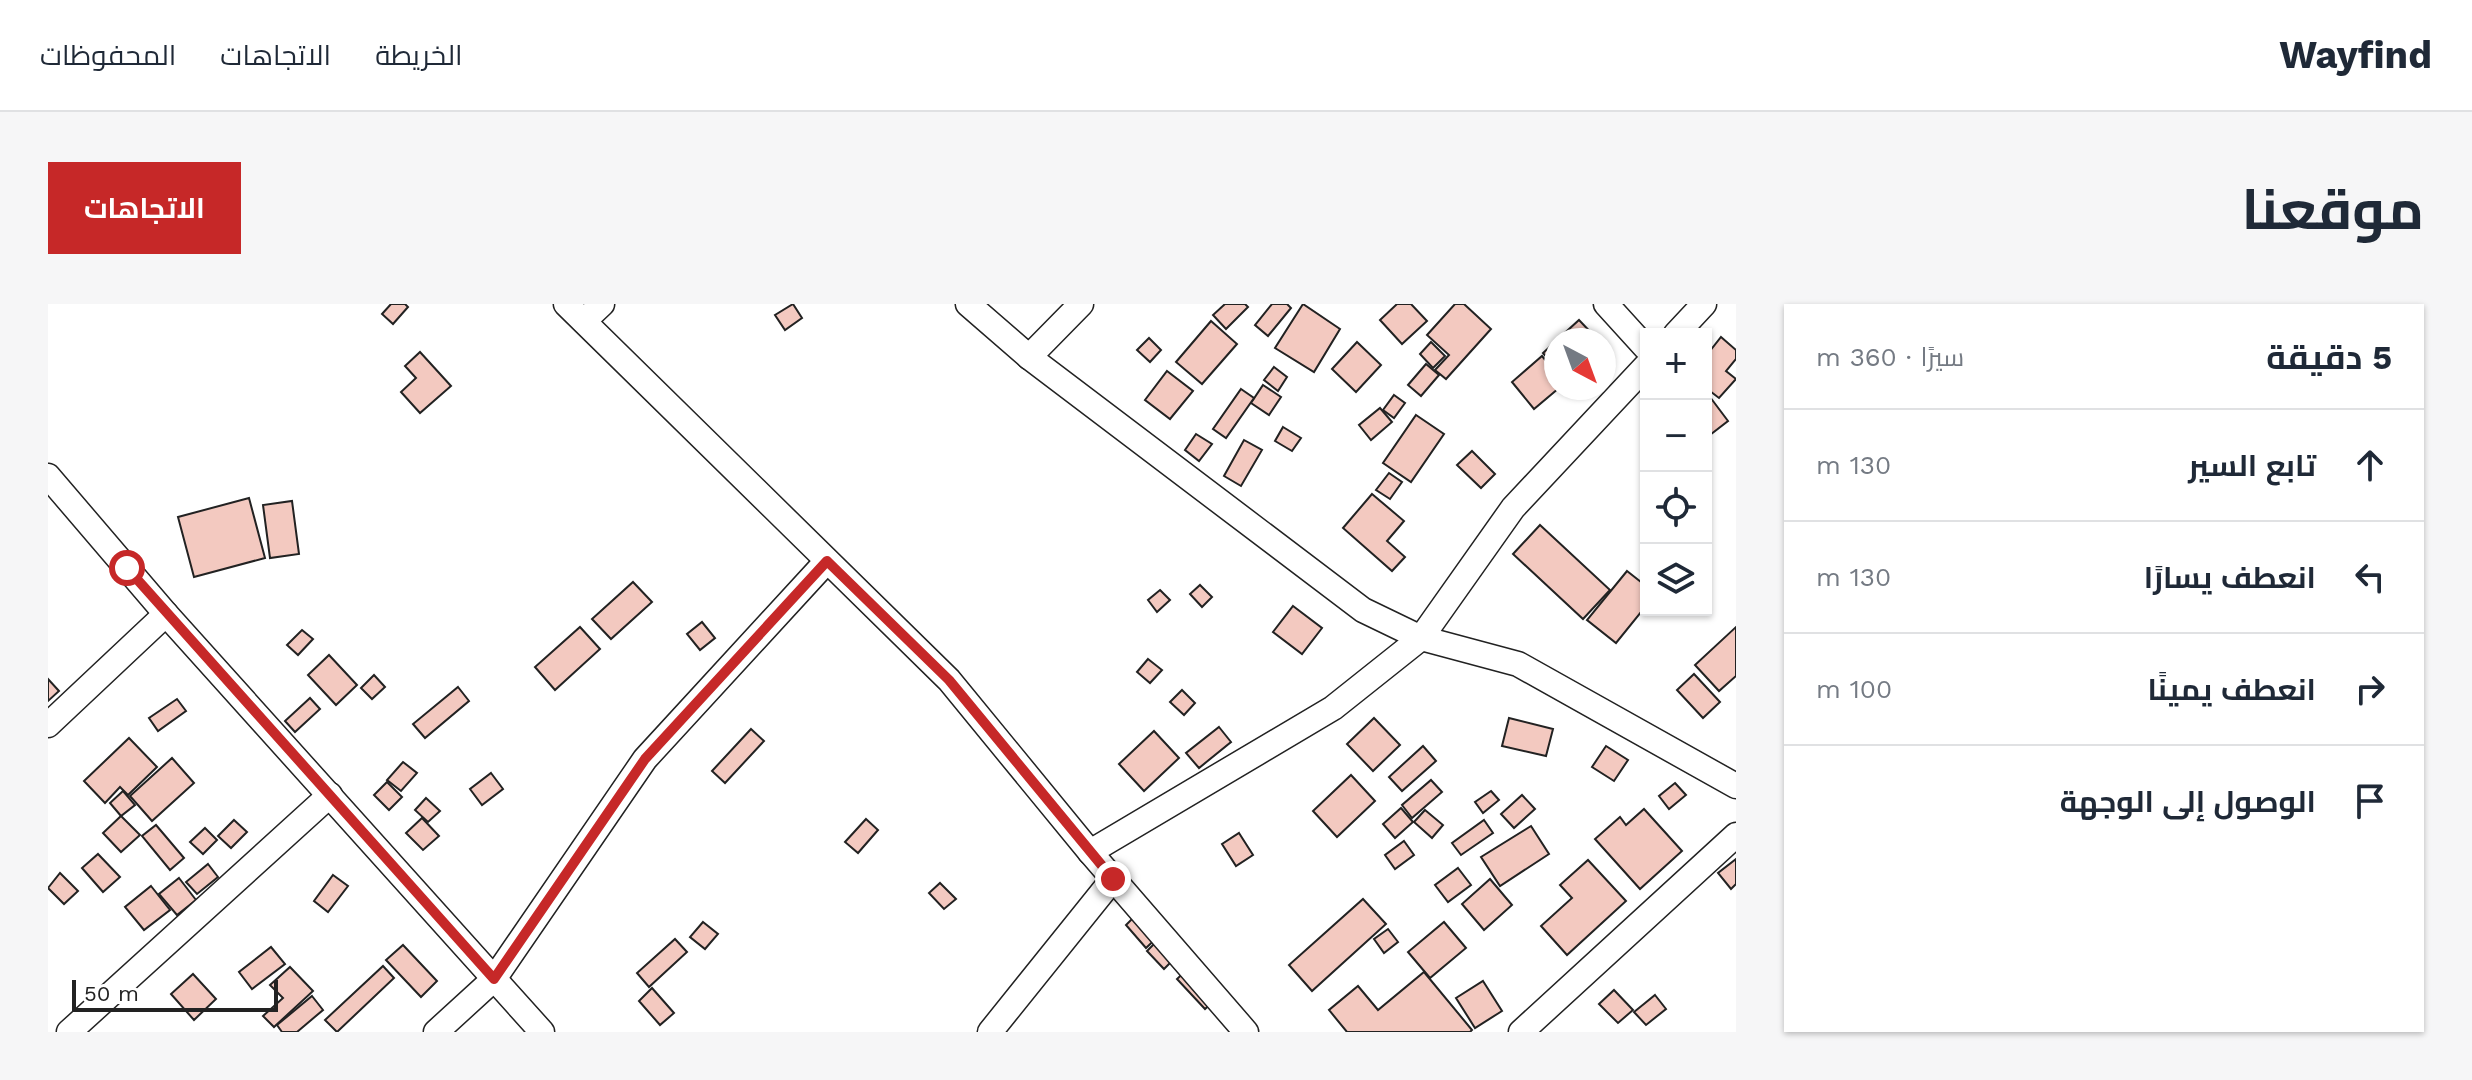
<!DOCTYPE html>
<html lang="ar">
<meta charset="utf-8">
<style>
:root{--surface:#fff;--page:#f6f6f7;--text:#1f2937;--muted:#747a83;--line:#e0e1e3;--accent:#c62828}
body{margin:0;font-family:"Work Sans",Cairo,sans-serif;background:var(--page);color:var(--text);direction:rtl}
.controls{position:absolute;right:24px;top:24px;display:grid;overflow:hidden;border-radius:0px;box-shadow:0 2px 6px #0004}
.controls button{width:72px;height:72px;display:grid;place-items:center;padding:0;border:0;border-bottom:2px solid var(--line);background:var(--surface);color:var(--text);font:40px sans-serif}
.compass{position:absolute;left:1496px;top:24px;width:72px;height:72px;border-radius:50%;background:var(--surface);box-shadow:0 2px 6px #0004;rotate:139deg}
.scale{position:absolute;left:24px;bottom:20px;width:206px;box-sizing:border-box;padding-left:8px;border:4px solid #222;border-top:0;font-size:22px;line-height:28px;white-space:nowrap;color:#222;-webkit-text-stroke:6px #fff;paint-order:stroke}
.stop{position:absolute;width:24px;height:24px;margin:-18px;border:6px solid #c62828;border-radius:50%;background:#fff}
.stop.end{background:#c62828;border-color:#fff;box-shadow:0 2px 8px #0008}
.list{margin:0;padding:0;list-style:none}
h2{display:flex;justify-content:space-between;align-items:center;height:104px;margin:0;padding:0 32px;font-size:34px}
h2 small{font-size:26px;font-weight:400;color:var(--muted)}
.list li{display:grid;grid-template-columns:52px 1fr auto;gap:24px;align-items:center;box-sizing:border-box;height:112px;padding:0 32px;border-top:2px solid var(--line)}
.list b{display:block;font-size:30px;white-space:nowrap}
.list em{font-size:26px;font-style:normal;color:var(--muted)}
.icon{flex:none;width:44px;height:44px;fill:none;stroke:currentColor;stroke-width:2;stroke-linecap:round;stroke-linejoin:round}
.map{position:relative;flex:none;width:1688px;height:728px;overflow:hidden;direction:ltr;border-radius:0px}
header{display:flex;align-items:center;gap:48px;box-sizing:border-box;height:112px;padding:0 40px;background:var(--surface);border-bottom:2px solid var(--line)}
header strong{font-size:38px}
nav{display:flex;gap:44px;margin-inline-start:auto;font-size:28px}
.intro{display:flex;align-items:center;justify-content:space-between;box-sizing:border-box;height:192px;padding:0 48px}
h1{margin:0;font-size:56px}
.button{padding:20px 36px;border-radius:0px;background:var(--accent);color:#fff;font-size:28px;font-weight:700}
main{display:flex;gap:48px;padding:0 48px}
aside{flex:1;background:var(--surface);border-radius:0px;box-shadow:0 2px 6px #0004}
.map>svg:first-child{display:block}
</style>
<header>
<strong>Wayfind</strong>
<nav><a>الخريطة</a><a>الاتجاهات</a><a>المحفوظات</a></nav>
</header>
<div class="intro"><h1>موقعنا</h1><a class="button">الاتجاهات</a></div>
<main>
<aside>
<h2>5 دقيقة<small>سيرًا · 360 m</small></h2>
<ul class="list">
<li><svg class="icon" aria-label="ahead" viewBox="0 0 24 24"><path d="M12 20V5M6 11l6-6 6 6"/></svg><div><b>تابع السير</b></div><em>130 m</em></li>
<li><svg class="icon" aria-label="left" viewBox="0 0 24 24"><path d="M17 20v-9H6M10 6l-5 5 5 5"/></svg><div><b>انعطف يسارًا</b></div><em>130 m</em></li>
<li><svg class="icon" aria-label="right" viewBox="0 0 24 24"><path d="M7 20v-9h11M14 6l5 5-5 5"/></svg><div><b>انعطف يمينًا</b></div><em>100 m</em></li>
<li><svg class="icon" aria-label="arrive" viewBox="0 0 24 24"><path d="M6 21V4h12l-3 4 3 4H6"/></svg><div><b>الوصول إلى الوجهة</b></div></li>
</ul>
</aside>
<div class="map">
<svg width="1688" height="728" viewBox="0 0 1688 728">
<rect width="100%" height="100%" fill="#fff"/>
<g fill="#f3c9c0" stroke="#222" stroke-width="2">
<polygon points="343,0 357,0 360,3 345,20 334,10"/>
<polygon points="745,0 754,14 737,26 727,11"/>
<polygon points="1177,0 1197,0 1200,3 1178,25 1165,11"/>
<polygon points="1224,0 1239,0 1243,4 1220,32 1207,21"/>
<polygon points="1255,0 1292,25 1266,68 1227,44"/>
<polygon points="1349,0 1363,0 1379,17 1354,40 1332,16"/>
<polygon points="1407,0 1416,0 1443,25 1398,75 1387,66 1401,51 1379,31"/>
<polygon points="1531,16 1550,36 1509,36"/>
<polygon points="1163,17 1189,40 1154,80 1128,58"/>
<polygon points="1673,33 1688,46 1688,55 1678,67 1688,75 1671,94 1658,84 1658,52"/>
<polygon points="1101,34 1113,46 1102,58 1089,46"/>
<polygon points="1508,37 1508,64 1495,49"/>
<polygon points="1309,38 1333,61 1308,88 1284,65"/>
<polygon points="1383,38 1397,52 1385,64 1372,50"/>
<polygon points="372,48 403,82 372,109 353,88 368,74 357,62"/>
<polygon points="1494,52 1508,69 1508,84 1511,84 1486,105 1464,78"/>
<polygon points="1378,60 1391,71 1373,92 1360,81"/>
<polygon points="1226,63 1239,73 1230,87 1216,76"/>
<polygon points="1119,67 1145,87 1122,115 1097,96"/>
<polygon points="1215,81 1233,93 1221,111 1203,99"/>
<polygon points="1193,85 1206,94 1178,134 1165,125"/>
<polygon points="1346,91 1357,99 1346,114 1335,106"/>
<polygon points="1662,93 1680,117 1658,134 1658,96"/>
<polygon points="1332,104 1344,118 1323,136 1311,121"/>
<polygon points="1368,111 1396,130 1363,178 1335,159"/>
<polygon points="1235,123 1253,134 1244,147 1227,137"/>
<polygon points="1148,130 1164,140 1151,157 1137,146"/>
<polygon points="1196,136 1214,146 1193,182 1176,172"/>
<polygon points="1424,147 1447,170 1433,184 1409,161"/>
<polygon points="1341,169 1354,178 1342,195 1328,186"/>
<polygon points="1324,190 1356,217 1339,237 1357,253 1344,267 1295,224"/>
<polygon points="201,194 217,254 146,273 130,213"/>
<polygon points="244,197 251,250 222,254 215,201"/>
<polygon points="1492,221 1562,286 1535,315 1465,250"/>
<polygon points="1579,267 1598,282 1598,302 1568,339 1539,316"/>
<polygon points="585,278 604,298 563,335 544,315"/>
<polygon points="1152,281 1164,293 1154,303 1142,290"/>
<polygon points="1112,286 1122,296 1109,308 1100,296"/>
<polygon points="1245,302 1274,324 1254,350 1225,328"/>
<polygon points="654,318 667,334 652,346 639,330"/>
<polygon points="532,323 552,345 507,386 487,363"/>
<polygon points="1688,323 1688,372 1671,387 1647,361"/>
<polygon points="254,326 265,335 250,351 239,341"/>
<polygon points="281,351 309,381 288,401 260,371"/>
<polygon points="1100,355 1114,366 1102,379 1089,368"/>
<polygon points="1646,370 1672,398 1655,414 1629,386"/>
<polygon points="326,371 337,383 324,395 313,384"/>
<polygon points="0,375 11,387 0,397"/>
<polygon points="410,383 421,397 377,434 365,420"/>
<polygon points="1134,386 1147,399 1136,411 1122,398"/>
<polygon points="262,394 272,405 247,428 237,417"/>
<polygon points="129,395 138,407 110,427 101,414"/>
<polygon points="1326,414 1352,441 1325,467 1299,440"/>
<polygon points="1461,414 1505,425 1498,452 1454,442"/>
<polygon points="1171,423 1183,438 1151,464 1138,449"/>
<polygon points="703,425 716,437 677,479 664,467"/>
<polygon points="1106,427 1131,454 1096,487 1071,460"/>
<polygon points="81,434 109,463 80,491 72,483 57,499 36,477"/>
<polygon points="1375,442 1388,457 1354,487 1341,473"/>
<polygon points="1558,442 1580,456 1566,477 1544,463"/>
<polygon points="124,454 146,479 104,517 82,492"/>
<polygon points="355,458 369,469 353,487 339,476"/>
<polygon points="443,469 455,485 434,501 422,485"/>
<polygon points="1303,471 1327,497 1289,533 1265,507"/>
<polygon points="1383,476 1394,488 1364,514 1354,501"/>
<polygon points="339,478 354,493 341,506 326,491"/>
<polygon points="1627,479 1638,491 1621,505 1611,492"/>
<polygon points="75,487 87,501 73,512 62,499"/>
<polygon points="1443,487 1451,496 1435,509 1427,498"/>
<polygon points="1474,491 1487,505 1466,524 1453,510"/>
<polygon points="378,494 392,507 380,518 367,506"/>
<polygon points="1353,504 1365,518 1347,534 1335,520"/>
<polygon points="1596,505 1634,547 1592,585 1547,535 1572,513 1578,521"/>
<polygon points="1377,506 1395,521 1384,534 1366,518"/>
<polygon points="73,512 92,531 73,548 55,529"/>
<polygon points="374,514 391,532 375,546 358,529"/>
<polygon points="818,515 830,526 810,549 797,538"/>
<polygon points="186,516 199,528 183,544 170,532"/>
<polygon points="1436,516 1445,529 1413,551 1404,539"/>
<polygon points="108,521 136,554 122,566 94,532"/>
<polygon points="1483,522 1501,550 1452,582 1433,553"/>
<polygon points="157,524 169,536 155,550 142,538"/>
<polygon points="1191,529 1205,551 1188,562 1174,540"/>
<polygon points="1356,537 1366,551 1347,565 1337,551"/>
<polygon points="50,550 72,573 55,588 34,564"/>
<polygon points="1688,555 1688,580 1683,585 1670,569"/>
<polygon points="1540,556 1578,597 1519,651 1493,622 1524,594 1512,581"/>
<polygon points="160,560 170,573 149,590 138,578"/>
<polygon points="1410,564 1423,581 1400,598 1387,581"/>
<polygon points="12,569 30,587 16,600 0,584"/>
<polygon points="285,571 300,582 280,608 266,597"/>
<polygon points="131,574 148,596 129,611 111,590"/>
<polygon points="1442,575 1464,601 1436,626 1414,600"/>
<polygon points="892,579 908,595 896,605 881,589"/>
<polygon points="103,582 122,606 96,626 77,603"/>
<polygon points="1315,595 1338,620 1264,687 1241,661"/>
<polygon points="1094,605 1115,628 1098,644 1078,621"/>
<polygon points="655,618 670,630 657,645 642,633"/>
<polygon points="1396,618 1418,644 1382,674 1360,648"/>
<polygon points="1340,625 1350,638 1336,649 1326,635"/>
<polygon points="1118,628 1135,646 1116,665 1099,647"/>
<polygon points="627,635 639,648 601,683 589,669"/>
<polygon points="355,641 389,677 373,693 338,656"/>
<polygon points="223,643 237,660 204,685 191,668"/>
<polygon points="335,662 346,674 289,728 277,716"/>
<polygon points="242,663 265,687 226,723 215,712 235,694 222,681"/>
<polygon points="1142,663 1170,693 1157,705 1129,675"/>
<polygon points="1376,668 1424,726 1422,728 1299,728 1281,706 1310,682 1330,706"/>
<polygon points="145,670 168,695 146,716 123,690"/>
<polygon points="1435,677 1454,707 1427,724 1408,694"/>
<polygon points="604,684 626,709 612,721 591,697"/>
<polygon points="1566,686 1585,706 1570,719 1551,700"/>
<polygon points="1607,691 1618,705 1598,721 1586,708"/>
<polygon points="264,692 275,706 249,728 234,728 229,721"/>
</g>
<g fill="none" stroke-linecap="round" stroke-linejoin="round">
<defs>
<g id="minor">
<polyline points="518,0 901,376 1042,548 1198,728"/>
<polyline points="920,0 981,53 1315,306 1373,334 1470,360 1688,482"/>
<polyline points="1558,0 1598,44"/>
<polyline points="536,17 554,0"/>
<polyline points="1628,30 1656,0"/>
<polyline points="981,53 1033,0"/>
<polyline points="0,172 118,310"/>
<polyline points="0,421 118,310 494,728"/>
<polyline points="1042,548 1285,404 1373,334 1465,204 1598,62"/>
<polyline points="21,728 282,491"/>
<polyline points="388,728 446,675 597,455 779,257"/>
<polyline points="942,728 1065,575"/>
<polyline points="1473,728 1688,531"/>
</g>
</defs>
<use href="#minor" stroke="#222" stroke-width="27"/>
<use href="#minor" stroke="#fff" stroke-width="24"/>
</g>
<g fill="none" stroke-linecap="round" stroke-linejoin="round">
<polyline stroke="#c62828" stroke-width="10" points="79,264 446,675 597,455 779,257 901,376 1065,575"/>
</g>
</svg>
<div class="controls">
<button>+</button>
<button>−</button>
<button><svg class="icon" aria-label="locate" viewBox="0 0 24 24"><circle cx="12" cy="12" r="6"/><path d="M12 2v4M12 18v4M2 12h4M18 12h4"/></svg></button>
<button><svg class="icon" aria-label="layers" viewBox="0 0 24 24"><path d="M12 4l9 5-9 5-9-5zM3 14l9 5 9-5"/></svg></button>
</div>
<svg class="compass" viewBox="-18 -18 36 36"><path d="M0-13l5 13h-10z" fill="#e53935"/><path d="M0 13l5-13h-10z" fill="#747a83"/></svg>
<div class="scale">50 m</div>
<div class="stop" style="left:79px;top:264px"></div>
<div class="stop end" style="left:1065px;top:575px"></div>
</div>
</main>
